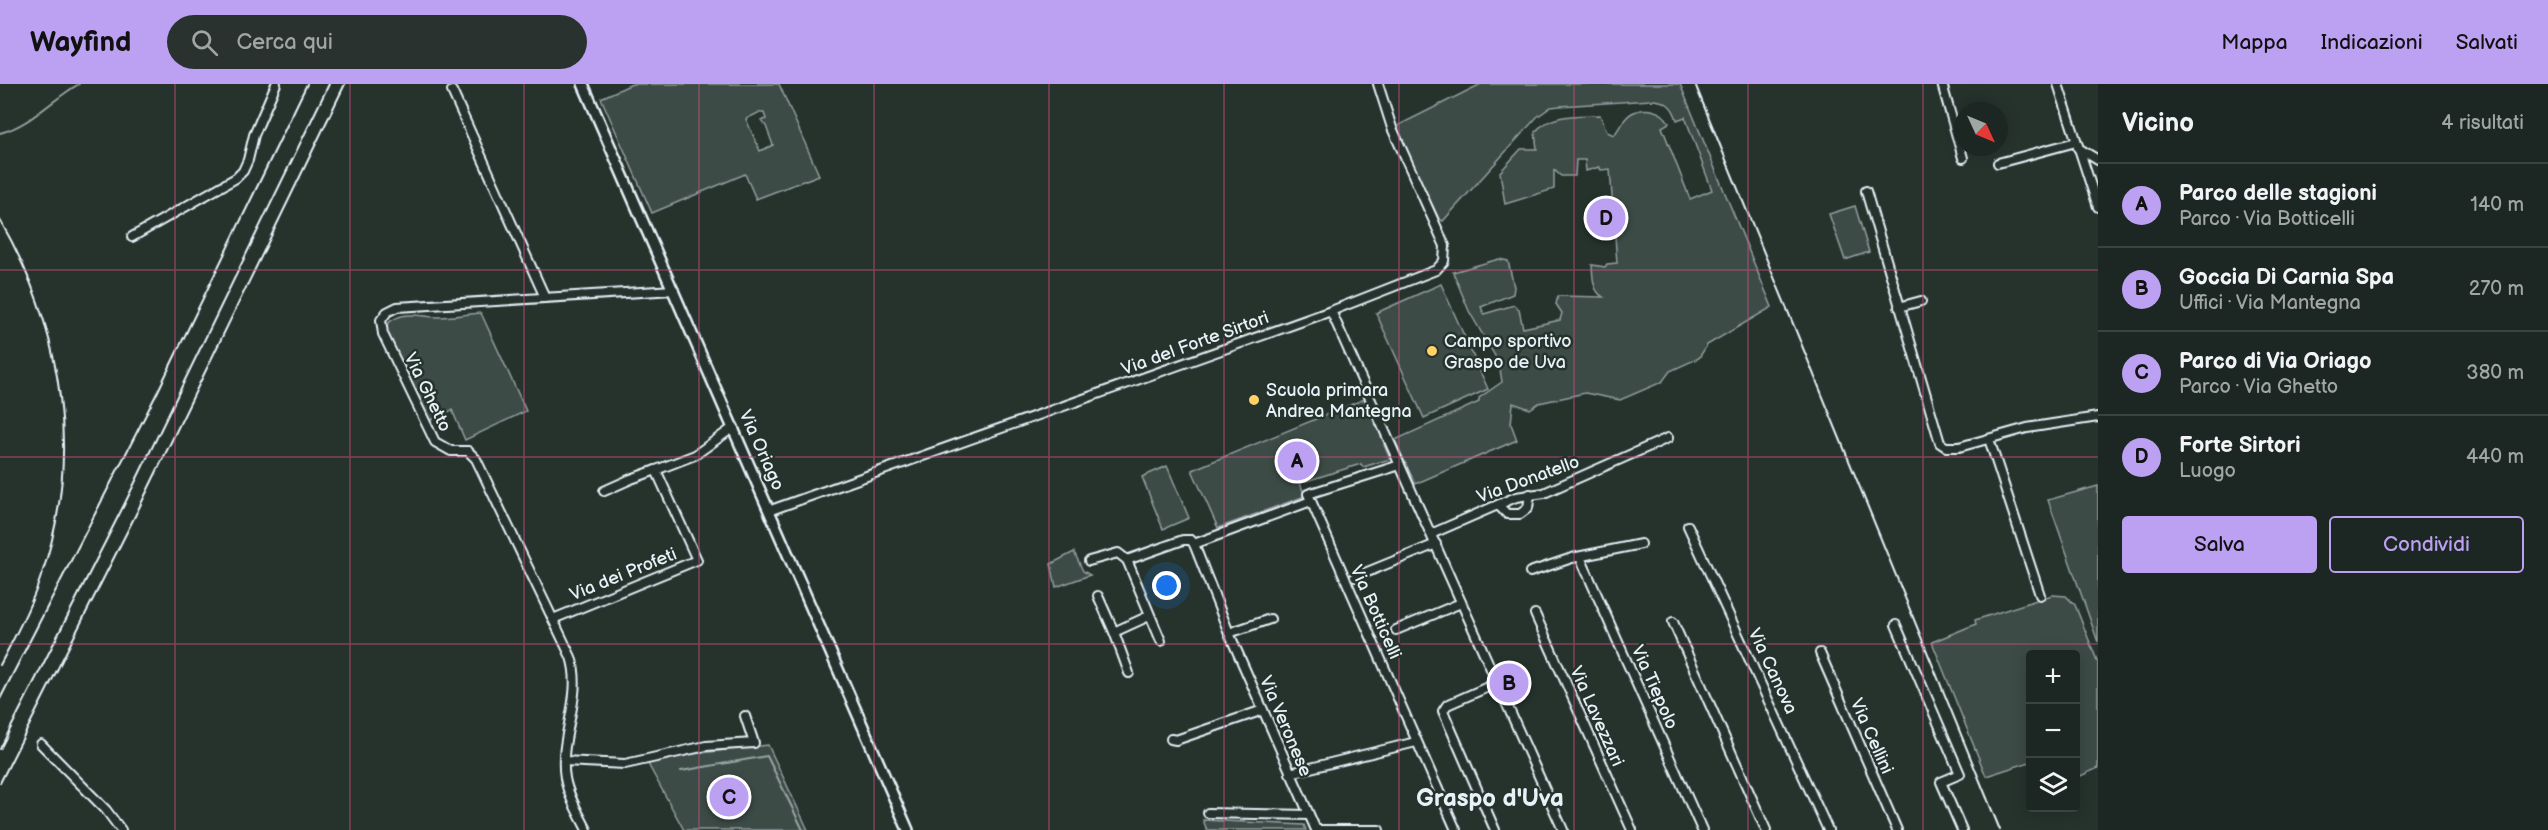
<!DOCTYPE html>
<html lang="it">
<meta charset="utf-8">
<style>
:root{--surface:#1c2622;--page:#29322f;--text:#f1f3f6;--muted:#a0a5a5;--line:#3a4340;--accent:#bca0f2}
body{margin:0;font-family:"Balsamiq Sans",sans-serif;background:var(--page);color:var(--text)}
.controls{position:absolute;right:18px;bottom:18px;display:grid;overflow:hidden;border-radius:6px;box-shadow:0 3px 15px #0003}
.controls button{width:54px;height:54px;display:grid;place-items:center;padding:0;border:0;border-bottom:2px solid var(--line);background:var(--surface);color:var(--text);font:30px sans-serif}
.compass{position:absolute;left:1954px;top:18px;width:54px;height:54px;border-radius:50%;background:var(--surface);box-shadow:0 3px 15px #0003;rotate:134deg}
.you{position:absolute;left:1167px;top:502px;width:21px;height:21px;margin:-15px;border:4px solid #fff;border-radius:50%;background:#1a73e8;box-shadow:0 0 0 9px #1a73e833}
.badge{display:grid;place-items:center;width:39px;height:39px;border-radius:50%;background:var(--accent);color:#111;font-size:20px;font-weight:700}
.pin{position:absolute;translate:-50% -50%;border:3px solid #fff;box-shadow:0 2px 6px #0006}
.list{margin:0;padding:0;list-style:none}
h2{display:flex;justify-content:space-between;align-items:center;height:78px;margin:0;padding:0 24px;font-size:26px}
h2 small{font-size:20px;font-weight:400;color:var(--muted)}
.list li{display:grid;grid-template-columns:39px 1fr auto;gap:18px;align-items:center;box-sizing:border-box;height:84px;padding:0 24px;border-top:2px solid var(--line)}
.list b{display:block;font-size:22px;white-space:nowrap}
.list p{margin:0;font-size:20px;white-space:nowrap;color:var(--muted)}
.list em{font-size:20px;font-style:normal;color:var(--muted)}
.actions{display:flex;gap:12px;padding:18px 24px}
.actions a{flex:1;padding:14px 0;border:2px solid var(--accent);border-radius:6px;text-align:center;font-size:21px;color:var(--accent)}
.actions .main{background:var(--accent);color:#111}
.icon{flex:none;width:33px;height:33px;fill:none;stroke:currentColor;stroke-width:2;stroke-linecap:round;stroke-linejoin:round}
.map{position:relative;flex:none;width:2098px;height:746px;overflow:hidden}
header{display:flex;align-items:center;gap:36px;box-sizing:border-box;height:84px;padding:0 30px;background:var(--accent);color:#111}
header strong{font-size:28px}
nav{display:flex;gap:33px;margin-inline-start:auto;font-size:21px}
.search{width:420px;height:54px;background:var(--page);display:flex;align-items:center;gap:15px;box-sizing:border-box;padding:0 21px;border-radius:33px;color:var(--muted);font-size:22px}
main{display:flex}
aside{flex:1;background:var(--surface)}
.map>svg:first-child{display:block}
</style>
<header>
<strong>Wayfind</strong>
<div class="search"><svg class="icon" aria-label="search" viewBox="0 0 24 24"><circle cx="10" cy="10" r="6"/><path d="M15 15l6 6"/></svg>Cerca qui</div>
<nav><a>Mappa</a><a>Indicazioni</a><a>Salvati</a></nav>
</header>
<main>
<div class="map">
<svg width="2098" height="746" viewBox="0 0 2098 746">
<rect width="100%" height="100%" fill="#26332d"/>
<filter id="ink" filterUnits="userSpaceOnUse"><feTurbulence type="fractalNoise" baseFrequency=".0167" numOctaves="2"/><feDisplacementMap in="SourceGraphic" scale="12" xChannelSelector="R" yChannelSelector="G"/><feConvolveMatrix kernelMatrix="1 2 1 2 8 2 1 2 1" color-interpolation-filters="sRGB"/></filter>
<g filter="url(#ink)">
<g fill="#3e4b47" stroke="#939ea0" stroke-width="1.5" fill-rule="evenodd">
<path d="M632,0H779L819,91L756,115L745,90L652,129L601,14ZM758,29H764L766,35L762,37L766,42L773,61L760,67L746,35Z"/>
<path d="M1481,0H1680L1772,223L1707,261L1699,274L1670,287L1662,298L1620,316L1585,309L1539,319L1530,325L1513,319L1511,340L1517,356L1415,400L1395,356L1479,318V314L1502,298L1499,279L1469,227L1453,188L1499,175L1508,177L1514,203L1513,210L1481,223L1484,230L1514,221L1519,226L1523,244L1560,236L1562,229L1556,220L1558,212L1603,213C1592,206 1593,193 1592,181L1605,183L1607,180L1617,179L1610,85L1601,86L1599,83L1586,87L1585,76H1576L1575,92H1561L1554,86V105L1505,120L1500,88L1521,65H1537L1535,48C1552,29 1576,32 1600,31L1607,48L1614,51C1620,44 1623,34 1632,29C1645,22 1663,26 1669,39L1662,43L1690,115L1712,106L1685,33L1677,36C1673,22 1666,16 1651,16L1560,22L1551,23L1537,33L1443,137L1439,135L1397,48L1399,41Z"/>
<polygon points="1855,122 1869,168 1845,176 1829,130"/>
<polygon points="1441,200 1488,305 1424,334 1376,229"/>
<path d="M481,229L526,327L465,356L452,326L427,338L386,251L387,240C403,226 418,232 437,233C451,233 466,230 481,229Z"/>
<polygon points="1367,314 1387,358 1384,361 1390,375 1363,383 1361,380 1300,399 1305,412 1218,444 1192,386"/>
<polygon points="1167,382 1189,434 1163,445 1142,393"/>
<polygon points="2098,402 2098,558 2048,416"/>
<polygon points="1074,468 1083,487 1090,491 1056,503 1051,480"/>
<polygon points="2052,511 2066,512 2075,521 2098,579 2098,684 2076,694 2076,570 2030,570 2030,678 1986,692 1932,558 1976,540 1975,536"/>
<polygon points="768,661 808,746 684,746 648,680 668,673"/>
<polygon points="1203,736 1304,741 1306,746 1207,746"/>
</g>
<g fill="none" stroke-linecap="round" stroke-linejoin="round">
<g stroke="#98a3a5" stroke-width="2">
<path d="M0,49C31,41 51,16 79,0"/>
<polyline points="681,687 767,672 803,746"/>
</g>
<defs>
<g id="minor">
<polyline points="1942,0 1963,74"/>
<polyline points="2058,0 2098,123"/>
<polyline points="452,7 543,209 543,214"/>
<polyline points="2078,64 2098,76"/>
<polyline points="1998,79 2076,58"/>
<polyline points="1866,107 1940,359 1946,363 1959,363 2027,344 2098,333"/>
<polyline points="132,153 236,94 243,87 248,76 254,51 276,0"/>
<polyline points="1899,223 1921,217"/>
<polyline points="1331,227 1563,746"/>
<polyline points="1989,355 2040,511"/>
<polyline points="1400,381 1308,410 1456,746"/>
<polyline points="604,407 631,395 656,386"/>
<polyline points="1498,421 1507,430 1520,430 1528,424 1530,410"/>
<polyline points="771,426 1331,227 1436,186 1444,177 1445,162 1392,44 1378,0"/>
<polyline points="1688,442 1828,746"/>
<polyline points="1431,450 1516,413 1544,409 1668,354"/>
<polyline points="1194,460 1229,549 1316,746 1379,746"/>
<polyline points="1194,460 1311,417"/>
<polyline points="1580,473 1702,746"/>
<polyline points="1089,477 1118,469 1127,476"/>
<polyline points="1530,488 1572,474 1641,460"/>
<polyline points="1355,493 1436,460"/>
<polyline points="1098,512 1114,548 1149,532"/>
<polyline points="1535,530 1632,746"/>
<polyline points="553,535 697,476 656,386 695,371 734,343"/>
<polyline points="1673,538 1766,746"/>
<polyline points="1896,541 1960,690 1941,698 1962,746"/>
<polyline points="1396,546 1461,519"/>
<polyline points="1114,548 1129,589"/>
<polyline points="1229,549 1270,535"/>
<polyline points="1161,557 1127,476 1183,456 1191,456 1194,460"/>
<polyline points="1820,569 1897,746"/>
<polyline points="1171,655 1176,656 1263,626"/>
<polyline points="41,660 106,726 121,746"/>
<polyline points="564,677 625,680 706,662 754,659 745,632"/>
<polyline points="1290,689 1416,658"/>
<polyline points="1208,729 1309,731"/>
<path d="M587,746C579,730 568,712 565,694C558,654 584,613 571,573L476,375L468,367H451L435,358L383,250L381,236L387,228L397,223L674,206"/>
<polyline points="1495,746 1443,627 1447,621 1497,599"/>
</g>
<polyline id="tertiary" points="583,0 908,746"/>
</defs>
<use href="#minor" stroke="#e8f1f8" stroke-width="12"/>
<use href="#tertiary" stroke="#e8f1f8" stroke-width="14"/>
<use href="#minor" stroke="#26332d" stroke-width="8"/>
<use href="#tertiary" stroke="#26332d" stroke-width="9"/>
<g stroke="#e8f1f8" stroke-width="2">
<polyline points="1695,0 2000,746"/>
<path d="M0,136C63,246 84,377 39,498C29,527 14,554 0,581"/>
<polyline points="0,615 157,309 307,0"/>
<polyline points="0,665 125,419 329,0"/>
<polyline points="0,699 137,428 345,0"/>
</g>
</g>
</g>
<path fill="none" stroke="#cc4e82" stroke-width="1.5" stroke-opacity="0.55" d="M175,0V746M350,0V746M524,0V746M699,0V746M874,0V746M1049,0V746M1224,0V746M1399,0V746M1574,0V746M1748,0V746M1923,0V746M0,186H2098M0,373H2098M0,560H2098"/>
<g fill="#ffd166" stroke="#26332d" stroke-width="2">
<circle cx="1432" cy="267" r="6"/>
<circle cx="1254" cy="316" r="6"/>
</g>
<g text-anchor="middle" stroke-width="5" stroke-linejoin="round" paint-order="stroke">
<g font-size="18" fill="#e8f1f8" stroke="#26332d" text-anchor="start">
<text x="1444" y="263">Campo sportivo<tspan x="1444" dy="21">Graspo de Uva</tspan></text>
<text x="1266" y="312">Scuola primara<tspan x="1266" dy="21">Andrea Mantegna</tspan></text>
</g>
<g font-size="18" fill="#e8f1f8" stroke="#26332d">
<text transform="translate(1195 259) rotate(-20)" y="6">Via del Forte Sirtori</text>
<text transform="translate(428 308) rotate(64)" y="6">Via Ghetto</text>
<text transform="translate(762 366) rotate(66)" y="6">Via Oriago</text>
<text transform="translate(1528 395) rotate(-20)" y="6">Via Donatello</text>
<text transform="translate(623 490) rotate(-22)" y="6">Via dei Profeti</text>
<text transform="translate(1376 528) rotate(66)" y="6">Via Botticelli</text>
<text transform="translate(1773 587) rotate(65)" y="6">Via Canova</text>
<text transform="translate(1655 603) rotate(66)" y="6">Via Tiepolo</text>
<text transform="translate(1597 632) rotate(66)" y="6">Via Lavezzari</text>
<text transform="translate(1286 642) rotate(67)" y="6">Via Veronese</text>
<text transform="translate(1872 652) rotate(66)" y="6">Via Cellini</text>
</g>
<g font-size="24" font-weight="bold" fill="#e8f1f8" stroke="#26332d">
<text x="1490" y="722">Graspo d'Uva</text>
</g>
</g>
</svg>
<div class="controls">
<button>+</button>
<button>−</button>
<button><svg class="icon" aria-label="layers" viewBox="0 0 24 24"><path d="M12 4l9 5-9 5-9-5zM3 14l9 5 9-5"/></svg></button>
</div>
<svg class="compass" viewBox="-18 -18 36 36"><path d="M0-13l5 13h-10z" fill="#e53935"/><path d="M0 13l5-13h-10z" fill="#a0a5a5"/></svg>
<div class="you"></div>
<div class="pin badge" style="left:1297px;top:377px">A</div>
<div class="pin badge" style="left:1509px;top:599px">B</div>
<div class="pin badge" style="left:729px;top:713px">C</div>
<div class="pin badge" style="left:1606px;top:134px">D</div>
</div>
<aside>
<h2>Vicino<small>4 risultati</small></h2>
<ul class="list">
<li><span class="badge">A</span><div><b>Parco delle stagioni</b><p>Parco · Via Botticelli</p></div><em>140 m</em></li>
<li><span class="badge">B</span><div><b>Goccia Di Carnia Spa</b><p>Uffici · Via Mantegna</p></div><em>270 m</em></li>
<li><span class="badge">C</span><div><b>Parco di Via Oriago</b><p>Parco · Via Ghetto</p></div><em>380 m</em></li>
<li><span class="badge">D</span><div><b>Forte Sirtori</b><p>Luogo</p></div><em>440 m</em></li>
</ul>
<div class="actions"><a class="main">Salva</a><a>Condividi</a></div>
</aside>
</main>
